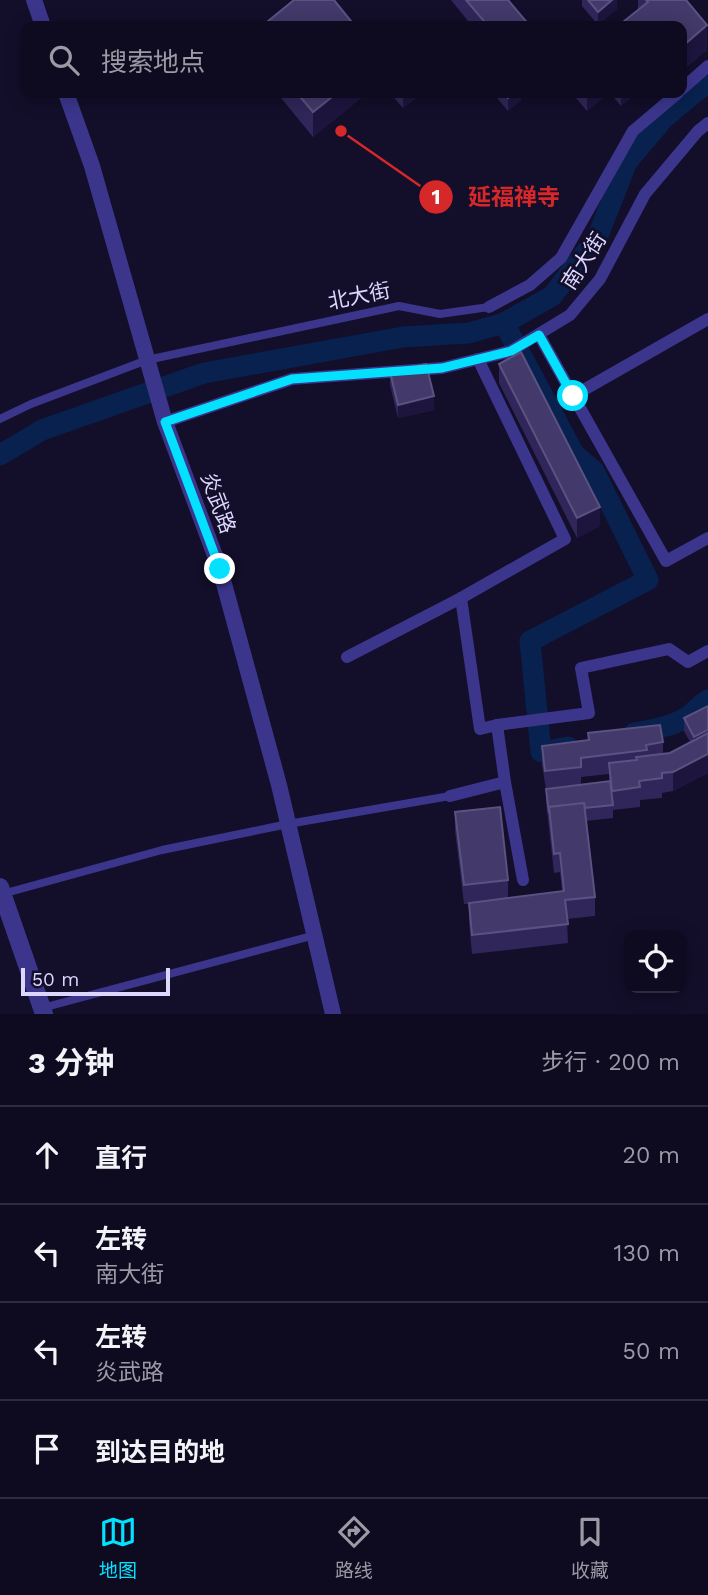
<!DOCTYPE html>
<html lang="zh">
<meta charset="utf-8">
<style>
:root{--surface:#0e0a20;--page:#1c182d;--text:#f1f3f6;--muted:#9b9aa5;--line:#2e2b3e;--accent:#03e1ff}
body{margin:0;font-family:"Work Sans","Noto Sans SC",sans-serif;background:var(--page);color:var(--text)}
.controls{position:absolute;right:21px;bottom:21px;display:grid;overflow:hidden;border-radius:14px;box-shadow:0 4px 18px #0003}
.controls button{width:63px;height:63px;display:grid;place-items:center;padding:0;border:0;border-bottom:2px solid var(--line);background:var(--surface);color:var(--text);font:35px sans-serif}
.scale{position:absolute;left:21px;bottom:18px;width:149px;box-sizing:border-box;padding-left:7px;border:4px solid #dcd7ff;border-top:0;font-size:19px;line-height:24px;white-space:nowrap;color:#dcd7ff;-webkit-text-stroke:5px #130e2a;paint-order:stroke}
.stop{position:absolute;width:21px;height:21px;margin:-16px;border:5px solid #03e1ff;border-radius:50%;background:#fff}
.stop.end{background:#03e1ff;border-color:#fff;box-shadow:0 2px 7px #0008}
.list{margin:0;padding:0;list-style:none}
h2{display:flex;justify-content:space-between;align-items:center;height:91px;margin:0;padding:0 28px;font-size:30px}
h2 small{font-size:23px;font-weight:400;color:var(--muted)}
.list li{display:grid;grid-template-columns:46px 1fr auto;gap:21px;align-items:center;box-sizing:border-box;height:98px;padding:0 28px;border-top:2px solid var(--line)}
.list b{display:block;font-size:26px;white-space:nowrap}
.list p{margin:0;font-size:23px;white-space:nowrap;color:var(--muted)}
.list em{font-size:23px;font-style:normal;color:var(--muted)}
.icon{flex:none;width:38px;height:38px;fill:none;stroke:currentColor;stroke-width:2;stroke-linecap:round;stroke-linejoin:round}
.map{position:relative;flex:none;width:708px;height:1014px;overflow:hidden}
.search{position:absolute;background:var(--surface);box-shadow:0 4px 18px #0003;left:21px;right:21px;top:21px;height:77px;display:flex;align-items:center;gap:18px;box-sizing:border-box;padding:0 24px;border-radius:14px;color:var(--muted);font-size:26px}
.sheet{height:483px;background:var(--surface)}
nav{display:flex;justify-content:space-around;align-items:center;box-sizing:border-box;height:98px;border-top:2px solid var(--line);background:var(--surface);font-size:19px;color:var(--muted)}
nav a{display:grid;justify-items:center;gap:4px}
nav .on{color:var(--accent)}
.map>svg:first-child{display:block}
</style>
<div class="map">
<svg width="708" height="1014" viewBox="0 0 708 1014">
<rect width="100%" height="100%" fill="#130e2a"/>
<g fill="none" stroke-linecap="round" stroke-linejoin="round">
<g stroke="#08214e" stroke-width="21">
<polyline points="504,323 574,454 594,471 648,580 530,641 541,752 568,747"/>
<polyline points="0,455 42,430 204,373 403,337 469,333 504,323 552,296 597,238 627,162 664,118 708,82"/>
<path d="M634,733C652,730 671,727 687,717C695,712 699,705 708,700"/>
</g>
<g stroke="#3b368c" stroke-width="8">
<polyline points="0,419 31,404 147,360 399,306 440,314 489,307"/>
<polyline points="2,894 162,850 288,824 450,796"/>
<polyline points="42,1008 315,935"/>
</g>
<g stroke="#3b368c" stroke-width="12">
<polyline points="682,89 708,66"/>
<polyline points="489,307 530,285 561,258 633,131 678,93"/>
<polyline points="539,335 666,561 708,538"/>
<polyline points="573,396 708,319"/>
<polyline points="165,422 292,379 442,368 511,351 570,315 600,279 645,194 698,131 708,123"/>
<polyline points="461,598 480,729 497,725"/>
<polyline points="347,657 461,598 565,539 478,359"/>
<polyline points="505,782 523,880"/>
<polyline points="450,796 505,782 497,725 589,713 581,668 669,649 688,662 708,651"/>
</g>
<g stroke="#3b368c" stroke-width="16">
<polyline points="34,0 43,26"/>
<polyline points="66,93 92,166 165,422 220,569 279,785 333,1014"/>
</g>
<polyline stroke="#3b368c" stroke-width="18" points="0,887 44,1014"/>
</g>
<g fill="#312659" fill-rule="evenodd">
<polygon points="451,0 508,0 530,26 472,26"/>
<polygon points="582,0 617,0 617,9 598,25 582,6"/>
<polygon points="638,0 686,0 707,50 684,69 682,67 682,26 638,9"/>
<polygon points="277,93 367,93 313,137"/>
<polygon points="390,93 422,93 403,108"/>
<polygon points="493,93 521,93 521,100 508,111"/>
<polygon points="572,93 608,93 587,111"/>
<polygon points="610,93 643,93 637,98 634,95 621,106"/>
<polygon points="499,364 600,526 577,538 499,383"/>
<polygon points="390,372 434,410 398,418 390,385"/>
<path d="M708,706V773L673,791L662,793V798L640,800V807L613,810V818L586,821L595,897V916L567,919L568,943L472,954L469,922V904H464L455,831V812L508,880V898L562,891L560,872L554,873L546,802V790L542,765V746L588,740V733L663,742V754L670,753L690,742L684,731V718ZM609,774V782L581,785V777Z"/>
</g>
<g fill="#1d153e">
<polygon points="612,0 617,0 617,9 598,25 598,12"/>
<polygon points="707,25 707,50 684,69 684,45"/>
<polygon points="337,93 367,93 313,137 313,112"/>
<polygon points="406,93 422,93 403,108 403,95"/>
<polygon points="514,93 521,93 521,100 508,111 508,98"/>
<polygon points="587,93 608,93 587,111"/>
<polygon points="621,93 634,93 634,95 621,106"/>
<polygon points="637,93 643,93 637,98"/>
<polygon points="434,396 434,410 398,418 398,405"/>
<polygon points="600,507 600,526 577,538 577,518"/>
<polygon points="708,730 708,744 694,750 694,737"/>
<polygon points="708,754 708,773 673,791 673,772"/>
</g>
<g fill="#43396a" stroke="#5b5282" stroke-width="2">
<polygon points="294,0 334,0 355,26 262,26"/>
<polygon points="466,0 508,0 530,26 488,26"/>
<polygon points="588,0 612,0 598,12"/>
<polygon points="646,0 686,0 707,25 684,45 682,42 682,26 618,26 648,2"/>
<polygon points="297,93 337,93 313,112"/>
<polygon points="504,93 514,93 508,98"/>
<polygon points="521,352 600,507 577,518 499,364"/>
<polygon points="426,364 434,396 398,405 390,372"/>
<polygon points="708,706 708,730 694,737 684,718"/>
<polygon points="660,725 663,742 646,745 647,750 581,758 581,767 545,771 542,746 589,740 588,733"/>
<polygon points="708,733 708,754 673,772 662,773 662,778 639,781 640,787 612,791 609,763 637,760 636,757 670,753"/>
<polygon points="610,781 613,805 585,808 584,803 549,807 549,813 546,789"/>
<polygon points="584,803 595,897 565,900 568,924 472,935 469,903 564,891 560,853 554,854 549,807"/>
<polygon points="500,807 508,880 464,885 455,812"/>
</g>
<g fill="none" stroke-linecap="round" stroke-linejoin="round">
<polyline stroke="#03e1ff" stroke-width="9" points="220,569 165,422 292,379 442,368 511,351 539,335 573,396"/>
</g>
<g text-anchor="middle" stroke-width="6" stroke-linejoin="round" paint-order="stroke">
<g font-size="21" fill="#dcd7ff" stroke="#130e2a">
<text transform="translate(584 261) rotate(-57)" y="7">南大街</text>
<text transform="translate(359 296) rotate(-11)" y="7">北大街</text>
<text transform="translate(218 503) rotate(70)" y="7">炎武路</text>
</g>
</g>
<path fill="none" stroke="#d62828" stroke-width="2.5" d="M341 131L436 197"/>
<g fill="#d62828" stroke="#130e2a" stroke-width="2.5">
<circle cx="341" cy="131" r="7"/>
<circle cx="436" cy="197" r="18"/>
</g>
<g font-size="21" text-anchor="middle" font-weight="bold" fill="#fff">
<text x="436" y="204">1</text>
</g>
<g font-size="23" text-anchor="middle" font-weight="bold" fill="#d62828" stroke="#130e2a" stroke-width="6" stroke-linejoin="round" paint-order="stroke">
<text x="514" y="205">延福禅寺</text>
</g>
</svg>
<div class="controls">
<button><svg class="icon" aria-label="locate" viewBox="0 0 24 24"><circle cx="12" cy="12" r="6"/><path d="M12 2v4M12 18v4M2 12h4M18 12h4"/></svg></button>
</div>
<div class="scale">50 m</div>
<div class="stop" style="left:573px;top:396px"></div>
<div class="stop end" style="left:220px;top:569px"></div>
<div class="search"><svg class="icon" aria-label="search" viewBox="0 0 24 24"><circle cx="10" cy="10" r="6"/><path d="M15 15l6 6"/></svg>搜索地点</div>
</div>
<section class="sheet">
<h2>3 分钟<small>步行 · 200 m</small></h2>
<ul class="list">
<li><svg class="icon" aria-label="ahead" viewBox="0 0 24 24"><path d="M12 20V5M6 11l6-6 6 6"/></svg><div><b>直行</b></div><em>20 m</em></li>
<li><svg class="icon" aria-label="left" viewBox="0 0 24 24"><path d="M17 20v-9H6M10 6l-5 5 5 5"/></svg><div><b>左转</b><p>南大街</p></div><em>130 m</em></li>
<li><svg class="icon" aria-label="left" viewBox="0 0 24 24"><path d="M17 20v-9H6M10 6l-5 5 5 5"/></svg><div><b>左转</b><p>炎武路</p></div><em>50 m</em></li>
<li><svg class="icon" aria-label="arrive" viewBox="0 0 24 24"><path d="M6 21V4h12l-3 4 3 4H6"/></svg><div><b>到达目的地</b></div></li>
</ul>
</section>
<nav>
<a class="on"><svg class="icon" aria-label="map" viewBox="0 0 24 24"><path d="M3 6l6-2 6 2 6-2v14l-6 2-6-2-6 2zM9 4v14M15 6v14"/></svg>地图</a>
<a><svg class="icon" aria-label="directions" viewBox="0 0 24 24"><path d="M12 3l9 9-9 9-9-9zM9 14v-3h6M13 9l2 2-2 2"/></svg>路线</a>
<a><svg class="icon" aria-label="saved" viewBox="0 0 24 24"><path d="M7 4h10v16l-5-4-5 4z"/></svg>收藏</a>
</nav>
